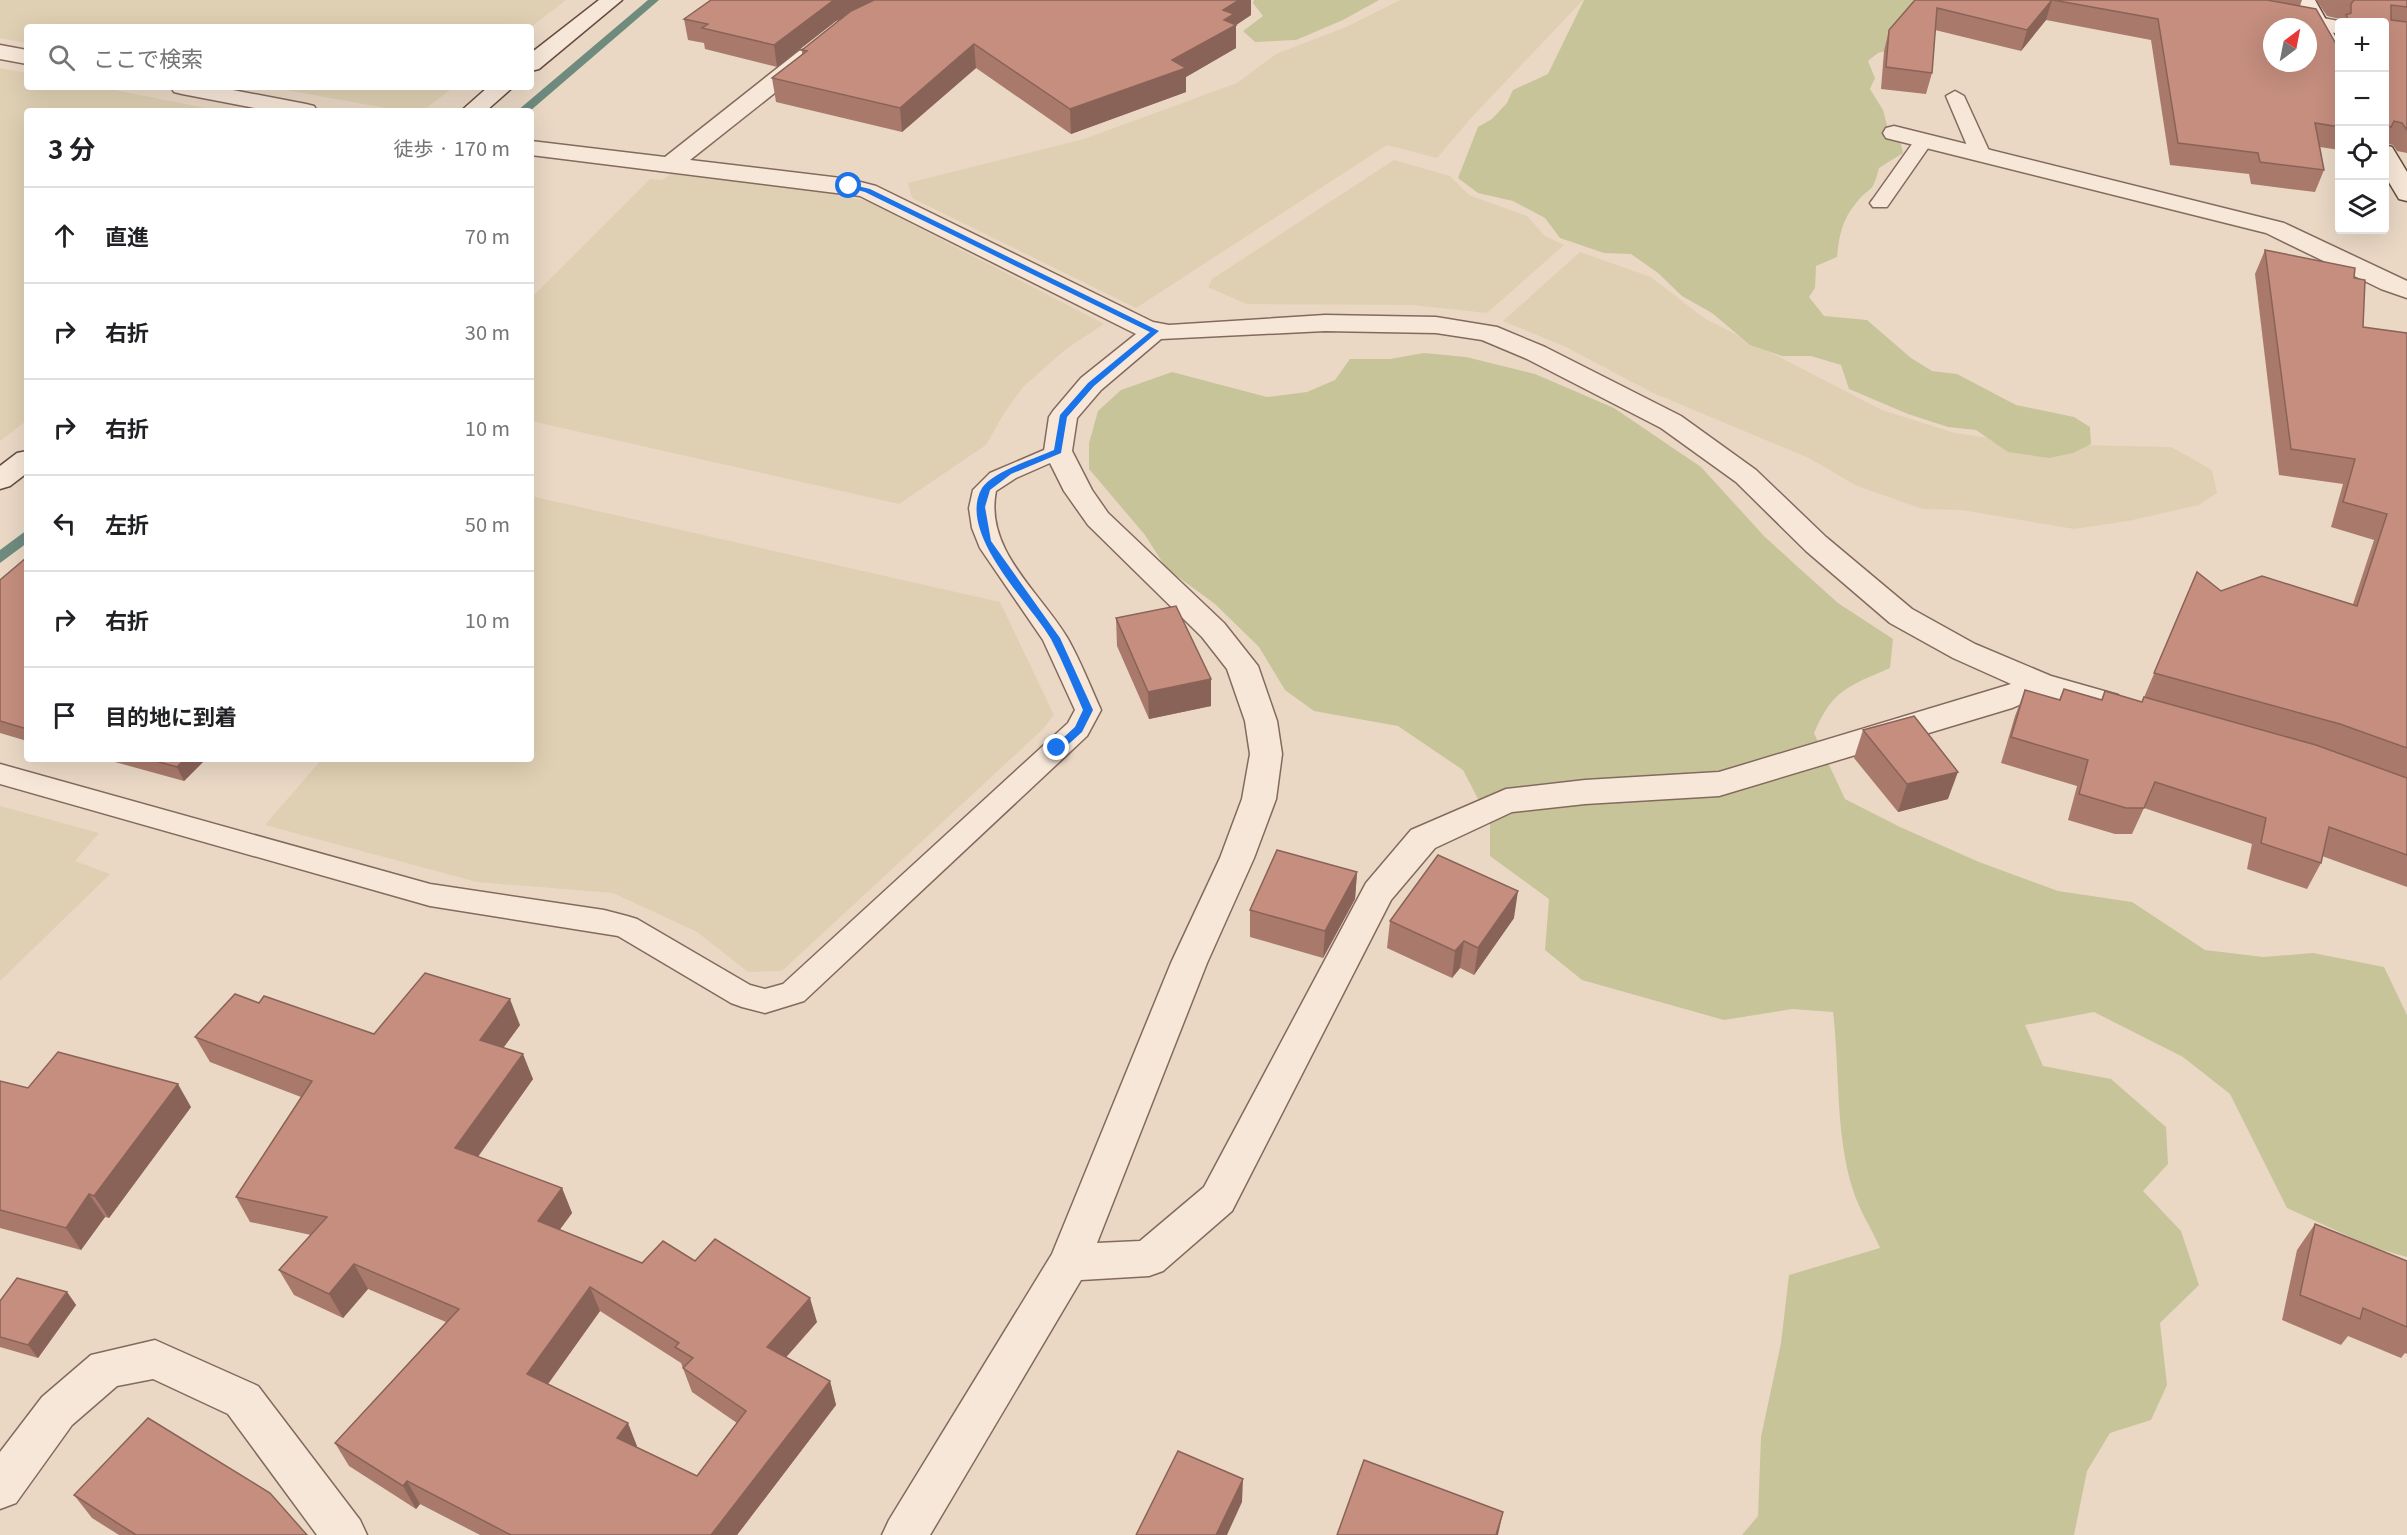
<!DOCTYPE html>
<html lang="ja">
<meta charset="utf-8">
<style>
:root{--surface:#fff;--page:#f2f2f2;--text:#202124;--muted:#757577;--line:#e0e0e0}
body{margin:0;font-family:Georgia,"Noto Sans JP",serif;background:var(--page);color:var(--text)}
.controls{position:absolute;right:18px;top:18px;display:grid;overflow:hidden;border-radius:6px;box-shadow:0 6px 24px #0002}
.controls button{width:54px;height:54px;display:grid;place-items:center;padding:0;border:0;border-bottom:2px solid var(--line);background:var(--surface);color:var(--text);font:30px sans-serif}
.compass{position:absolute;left:2263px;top:18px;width:54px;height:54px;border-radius:50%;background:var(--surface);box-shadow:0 6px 24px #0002;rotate:32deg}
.stop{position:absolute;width:18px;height:18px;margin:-14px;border:4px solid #1a73e8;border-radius:50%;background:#fff}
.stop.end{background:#1a73e8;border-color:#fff;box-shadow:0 2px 6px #0008}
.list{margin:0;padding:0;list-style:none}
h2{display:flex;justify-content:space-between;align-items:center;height:78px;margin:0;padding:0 24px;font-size:26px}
h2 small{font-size:20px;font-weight:400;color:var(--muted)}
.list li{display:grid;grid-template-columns:39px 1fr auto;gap:18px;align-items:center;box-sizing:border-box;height:96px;padding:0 24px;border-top:2px solid var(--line)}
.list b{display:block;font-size:22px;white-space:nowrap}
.list em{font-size:20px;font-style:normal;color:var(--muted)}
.icon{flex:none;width:33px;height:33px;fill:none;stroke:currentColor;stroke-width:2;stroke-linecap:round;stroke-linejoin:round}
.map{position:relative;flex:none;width:2407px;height:1535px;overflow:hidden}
.search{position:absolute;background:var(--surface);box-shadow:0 6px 24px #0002;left:24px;top:24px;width:510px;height:66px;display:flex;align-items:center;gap:15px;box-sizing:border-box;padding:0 21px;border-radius:6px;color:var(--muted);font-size:22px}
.panel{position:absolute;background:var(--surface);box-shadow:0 6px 24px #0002;left:24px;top:108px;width:510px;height:654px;border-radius:6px}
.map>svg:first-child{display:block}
</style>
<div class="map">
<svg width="2407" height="1535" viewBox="0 0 2407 1535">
<rect width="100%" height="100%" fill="#ead8c5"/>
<g fill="#dfd0b3">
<polygon points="0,0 566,0 531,27 27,27 27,43 0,38"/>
<polygon points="1400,0 1583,0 1471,118 1437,158 1387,145 1136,308 912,198 908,183 1084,139 1237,83 1276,54 1346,27"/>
<polygon points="0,68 27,73 27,87 99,87 221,111 27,111 27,420 0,441"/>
<polygon points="270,87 454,87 422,111 402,111"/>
<polygon points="1394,160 1450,176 1469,195 1527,216 1545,236 1564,245 1487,313 1412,305 1246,304 1208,287 1212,279"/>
<polygon points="671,174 815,190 867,201 1104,324 1066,349 1023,387 1003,415 986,445 899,504 531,421 531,298 650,179 662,180"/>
<polygon points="1580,252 1651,277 1704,318 1882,410 1955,433 2030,444 2171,447 2212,470 2217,493 2199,505 2128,521 2074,529 1962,510 1923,509 1857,486 1809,458 1651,392 1566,347 1503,321"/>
<polygon points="531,496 1000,602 1054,715 1043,729 782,971 748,972 697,932 613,893 477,882 265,825 322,759 531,759"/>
<polygon points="0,806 99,833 75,861 110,874 0,981"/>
</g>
<g fill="#c7c49a">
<polygon points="1254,0 1379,0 1343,20 1296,40 1255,42 1243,31 1263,16 1253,3"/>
<path d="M1584,0H1925L1898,48L1878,53L1868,61L1875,78L1870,89L1883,110L1888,129L1900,140L1903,153L1879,168C1872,196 1870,185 1856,203C1842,220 1839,236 1837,257L1816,266L1815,288L1809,297L1824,316L1867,320L1911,358L1932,371L1957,374L2016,405L2074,417L2090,427L2091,444L2073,453L2049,458L2008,452L1976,430L1948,427L1908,414L1849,389L1841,365L1811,356H1782L1750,345L1712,313L1682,296L1658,273L1631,254L1604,253L1560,238L1545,218L1513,201L1478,193L1458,178L1478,127L1492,119L1507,103L1513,90L1548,74Z"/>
<path d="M1424,353L1466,357L1535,374L1614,408L1701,467L1764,536L1799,568L1838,603L1893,639L1890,668C1849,686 1833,689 1814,733L1845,799L1900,827L1979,862L2058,891L2132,902L2205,950L2263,957L2313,953L2384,967L2407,1015V1257L2372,1247L2287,1208L2230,1094L2183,1057L2094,1012L2025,1025L2043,1066L2111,1079L2166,1127L2168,1164L2143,1191L2181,1231L2199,1285L2160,1323L2167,1385L2151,1420L2110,1433L2087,1471L2074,1535H1742L1758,1516L1761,1437L1781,1343L1789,1275L1880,1248C1872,1229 1859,1210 1853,1190C1835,1134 1840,1070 1833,1012L1792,1009L1724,1020L1582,980L1545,950L1549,899L1490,856V822L1463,770L1398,726L1314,711L1285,690L1259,647L1215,604L1166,568L1145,535L1089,469V443L1098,411L1121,390L1172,372L1267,397L1307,392L1335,380L1350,359H1390Z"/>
</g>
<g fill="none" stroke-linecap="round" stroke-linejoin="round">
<g fill="#6e8b7e" fill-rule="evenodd">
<polygon points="648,0 659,0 530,111 517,111"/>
<polygon points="27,530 27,543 0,563 0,550"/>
</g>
<defs>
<g id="lane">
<polygon points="1955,91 1964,96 1991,155 1988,159 1974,159 1971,155 1946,96"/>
<polygon points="1924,135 1933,141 1887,207 1873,207 1870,203 1873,199 1917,137"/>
<path d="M1058,444L1066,446L1069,451L1066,456L1016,478L996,491C984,550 1041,593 1068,639C1081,662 1090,686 1101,710L1087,736L804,1001L765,1013L742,1007L731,1003L618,936L430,906L0,784V764L430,884L604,910L627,916L637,919L750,985L765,989L783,984L1068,723L1075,710L1043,640L980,548L972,528L969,508L973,490L990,473Z"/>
</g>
<g id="street">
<polygon points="2186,0 2228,0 2344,22 2340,22 2340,34 2196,6 2189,4"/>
<polygon points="0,45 27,50 27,64 0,59"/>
<path d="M807,49L815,51L818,56L815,61L690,160L849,179L876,186L1153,322L1169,325L1325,315L1436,317L1497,327L1545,347L1681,416L1756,470L1826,537L1912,609L1975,644L2051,676L2118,695L2123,703L2118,711L2107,714L2042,695L2012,708L1719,796L1585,804L1512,812L1435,848L1391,900L1232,1211L1163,1271L1149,1276L1081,1280L930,1535H882L889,1520L1052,1254L1171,963L1220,858L1242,799L1250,754L1245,721L1227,669L1202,637L1088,525L1064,491L1044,451L1049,417L1053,411L1081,378L1136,334L860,196L531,155V141L665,157L799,51ZM1325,331L1436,333L1482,340L1527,359L1661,428L1736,482L1806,551L1890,623L1953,658L2011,684L1719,772L1585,780L1506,789L1411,830L1366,883L1204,1187L1140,1241L1097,1243L1207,963L1254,858L1276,799L1282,754L1277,721L1258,666L1224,623L1108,513L1092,490L1072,451L1077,418L1101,390L1161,339Z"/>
<polygon points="171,87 217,87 306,104 314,106 317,111 271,111 182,94 174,92"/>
<polygon points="1894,126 2284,223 2407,281 2407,298 2381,289 2266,233 1886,138 1883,133 1886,128"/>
<polygon points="155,1340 258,1386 360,1520 367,1535 317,1535 228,1414 153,1379 117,1386 72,1425 16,1503 0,1509 0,1452 42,1397 91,1355"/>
</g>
<g id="secondary">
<polygon points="599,0 622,0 539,69 531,71 531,53"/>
<polygon points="2295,0 2315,0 2340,45 2340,72 2332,71 2329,66"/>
<polygon points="488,87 513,87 486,111 461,111"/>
<polygon points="2384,145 2392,147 2407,172 2407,201 2399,199 2384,174"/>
<polygon points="27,451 27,473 10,486 0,489 0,466 17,453"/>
</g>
</defs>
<use href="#lane" stroke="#846a5d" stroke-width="3"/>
<use href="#street" stroke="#846a5d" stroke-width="3"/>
<use href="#secondary" stroke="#664b40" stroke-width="3"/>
<use href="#lane" fill="#f6e7d8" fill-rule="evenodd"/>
<use href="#street" fill="#f6e7d8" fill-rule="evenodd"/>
<use href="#secondary" fill="#f6e7d8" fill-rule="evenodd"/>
</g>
<g fill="#a97a6c" fill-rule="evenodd">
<polygon points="711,0 1251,0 1251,15 1236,25 1236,48 1186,77 1186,92 1071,134 976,68 902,132 776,102 772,78 802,54 802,50 843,18 836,21 777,67 705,49 704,43 688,40 684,19"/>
<polygon points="1915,0 2302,0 2300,6 2340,51 2340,150 2320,147 2324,170 2315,192 2251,184 2249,174 2170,165 2151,40 2046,20 2021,51 1935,30 1932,73 1926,94 1881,89 1884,51 1889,30"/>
<polygon points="2316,0 2407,0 2407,153 2397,151 2393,145 2385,143 2385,22 2343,22 2344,20 2327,16"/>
<polygon points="2265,250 2354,278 2363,327 2407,333 2407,887 2322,856 2321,863 2307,889 2247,869 2252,844 2144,808 2132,834 2115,834 2068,820 2077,786 2001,763 2015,716 2025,690 2059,700 2064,689 2101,700 2105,691 2142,702 2197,572 2221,591 2353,604 2374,540 2331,527 2343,484 2279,475 2255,274"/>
<polygon points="27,557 27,741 0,733 0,580"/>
<polygon points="1116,618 1211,679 1211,706 1149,719 1117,646"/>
<polygon points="1863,730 1948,799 1898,812 1854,758"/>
<polygon points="104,759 206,759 184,781"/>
<polygon points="1357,872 1355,899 1323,958 1250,937 1250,910"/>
<polygon points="1514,918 1474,975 1460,968 1452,978 1387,948 1390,921"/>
<path d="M259,1003L374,1034L520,1025L503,1048L533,1079L478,1157L562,1188L572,1213L559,1230L642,1263L695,1261L817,1322L786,1357L830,1381L836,1405L737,1535H480L420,1504L416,1509L349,1466L335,1443L446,1322L368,1289L343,1318L294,1295L279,1270L311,1235L250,1222L236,1197L301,1097L210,1062L195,1037ZM600,1311L681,1363L692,1392L737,1423L697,1476L637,1447V1446L548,1384Z"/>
<polygon points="0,1081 28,1088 191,1107 109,1218 105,1217 81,1250 0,1228"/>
<polygon points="2315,1224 2407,1261 2407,1354 2405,1353 2401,1358 2348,1336 2341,1345 2282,1320 2297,1250"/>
<polygon points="67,1292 76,1305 38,1358 0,1347 0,1301"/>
<polygon points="74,1495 307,1535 119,1535 92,1518"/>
</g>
<g fill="#8a6358">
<polygon points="833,0 882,0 836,21 777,67 774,45"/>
<polygon points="1234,0 1251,0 1251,15 1236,25 1236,48 1186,77 1186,92 1071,134 1070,109 1172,60"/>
<polygon points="2052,0 2046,20 2021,51 2027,30"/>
<polygon points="974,44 976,68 902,132 900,108"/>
<polygon points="1211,679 1211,706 1149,719 1148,692"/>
<polygon points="185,759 206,759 184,781 177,767"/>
<polygon points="1958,772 1948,799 1898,812 1907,784"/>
<polygon points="1357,872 1355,899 1323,958 1325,931"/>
<polygon points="1518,891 1514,918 1474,975 1478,948"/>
<polygon points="1464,941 1460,968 1452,978 1455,951"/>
<polygon points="510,999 520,1025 490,1066 480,1040"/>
<polygon points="523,1054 533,1079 466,1173 455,1148"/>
<polygon points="178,1084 191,1107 109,1218 94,1196"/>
<polygon points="562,1188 572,1213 548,1246 538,1221"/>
<polygon points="89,1194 105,1217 81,1250 66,1228"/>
<polygon points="354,1264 368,1289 343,1318 329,1294"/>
<polygon points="590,1287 600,1311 538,1398 527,1374"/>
<polygon points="67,1292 76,1305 38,1358 28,1345"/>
<polygon points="810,1298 817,1322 774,1371 767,1347"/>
<polygon points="830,1381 836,1405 737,1535 711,1535"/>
<polygon points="628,1423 637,1446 627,1461 617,1438"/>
<polygon points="1243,1479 1242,1502 1227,1535 1216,1535"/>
<polygon points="407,1481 420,1504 416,1509 403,1486"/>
<polygon points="1503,1512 1498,1535 1496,1535"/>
</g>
<g fill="#c58e7e" stroke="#8a6358" stroke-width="1.5" fill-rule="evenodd">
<polygon points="711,0 834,0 774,45 702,28 708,24 684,19"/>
<polygon points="874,0 1239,0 1223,10 1234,14 1224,20 1236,25 1172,60 1186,68 1070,109 974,44 900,108 772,78 807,51 802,50 851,11"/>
<polygon points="1915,0 2052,0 2027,30 1937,8 1932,73 1886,67 1889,30"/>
<path d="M2053,0H2267L2316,9L2340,51V127L2315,123L2324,170L2260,162L2258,153L2178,143L2158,19ZM2272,27H2308V63H2272Z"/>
<polygon points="2354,0 2407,0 2407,7 2391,5 2391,20 2407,22 2407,130 2402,123 2394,121 2391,127 2385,125 2385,22 2350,22 2346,15 2351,13 2351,4"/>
<polygon points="2265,250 2355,268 2354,278 2365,280 2363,327 2407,333 2407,748 2340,724 2154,673 2197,572 2221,591 2262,576 2357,606 2387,514 2343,502 2355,459 2291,449"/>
<polygon points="27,557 27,729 0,721 0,580"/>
<polygon points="1176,606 1211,679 1148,692 1116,618"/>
<polygon points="2064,689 2102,700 2105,691 2142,702 2144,697 2316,745 2407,778 2407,855 2329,827 2321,863 2261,843 2266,818 2155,782 2144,808 2126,808 2079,794 2088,760 2011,737 2025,690 2060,700"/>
<polygon points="1914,716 1958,772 1907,784 1863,730"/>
<polygon points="148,759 185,759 177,767"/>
<polygon points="1277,850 1357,872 1325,931 1250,910"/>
<polygon points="1438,855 1518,891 1478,948 1464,941 1455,951 1390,921"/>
<path d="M425,973L510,999L480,1040L523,1054L455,1148L562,1188L538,1221L642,1263L663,1241L695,1261L715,1239L810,1298L767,1347L830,1381L711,1535H511L407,1481L403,1486L335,1443L459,1309L354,1264L329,1294L279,1270L327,1217L236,1197L312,1081L195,1037L235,994L259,1003L264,996L374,1034ZM590,1287L679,1343L675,1347L693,1358L683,1368L746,1411L697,1476L617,1438L628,1423L527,1374Z"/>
<polygon points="58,1052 178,1084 94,1196 89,1194 66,1228 0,1210 0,1081 28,1088"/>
<polygon points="2315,1224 2407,1261 2407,1327 2363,1308 2360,1319 2300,1295"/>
<polygon points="17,1278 67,1292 28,1345 0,1337 0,1301"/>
<polygon points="148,1418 270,1493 307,1535 136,1535 74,1495"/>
<polygon points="1178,1451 1243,1479 1216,1535 1136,1535"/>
<polygon points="1364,1460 1503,1512 1496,1535 1337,1535"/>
</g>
<path fill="#1a73e8" d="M849,184L870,189L1159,331L1094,386L1067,417L1061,453L1011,474L990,490L985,507L991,541L1060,638L1093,710L1082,732L1061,751L1052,748L1075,727L1083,710C1073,687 1063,662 1051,639C1030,603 956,533 982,488C992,472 1036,458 1054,450L1060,415L1088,383L1150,332L865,192L846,187Z"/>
</svg>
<div class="controls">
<button>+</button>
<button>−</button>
<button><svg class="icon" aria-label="locate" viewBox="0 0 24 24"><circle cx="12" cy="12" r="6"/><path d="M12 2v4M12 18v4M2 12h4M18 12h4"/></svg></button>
<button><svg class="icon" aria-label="layers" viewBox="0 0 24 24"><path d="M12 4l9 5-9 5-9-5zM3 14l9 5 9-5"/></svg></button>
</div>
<svg class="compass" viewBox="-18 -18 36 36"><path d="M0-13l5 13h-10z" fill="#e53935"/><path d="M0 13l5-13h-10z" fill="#757577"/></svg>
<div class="stop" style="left:849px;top:186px"></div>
<div class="stop end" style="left:1057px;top:748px"></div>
<div class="search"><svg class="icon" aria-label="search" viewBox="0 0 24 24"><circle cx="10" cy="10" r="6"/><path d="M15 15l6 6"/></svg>ここで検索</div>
<section class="panel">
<h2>3 分<small>徒歩 · 170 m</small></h2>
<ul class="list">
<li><svg class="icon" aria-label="ahead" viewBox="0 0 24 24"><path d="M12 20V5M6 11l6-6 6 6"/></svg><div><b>直進</b></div><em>70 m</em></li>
<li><svg class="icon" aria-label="right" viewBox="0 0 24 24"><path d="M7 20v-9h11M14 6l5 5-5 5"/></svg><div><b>右折</b></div><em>30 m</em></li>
<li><svg class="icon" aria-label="right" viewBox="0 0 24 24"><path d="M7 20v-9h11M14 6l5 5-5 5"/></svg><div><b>右折</b></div><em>10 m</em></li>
<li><svg class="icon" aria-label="left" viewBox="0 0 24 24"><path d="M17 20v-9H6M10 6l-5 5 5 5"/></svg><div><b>左折</b></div><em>50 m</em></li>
<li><svg class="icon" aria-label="right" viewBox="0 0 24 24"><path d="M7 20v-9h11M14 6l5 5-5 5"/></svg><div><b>右折</b></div><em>10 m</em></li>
<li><svg class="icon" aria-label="arrive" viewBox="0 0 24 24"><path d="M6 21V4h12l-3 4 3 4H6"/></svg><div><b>目的地に到着</b></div></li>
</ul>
</section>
</div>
